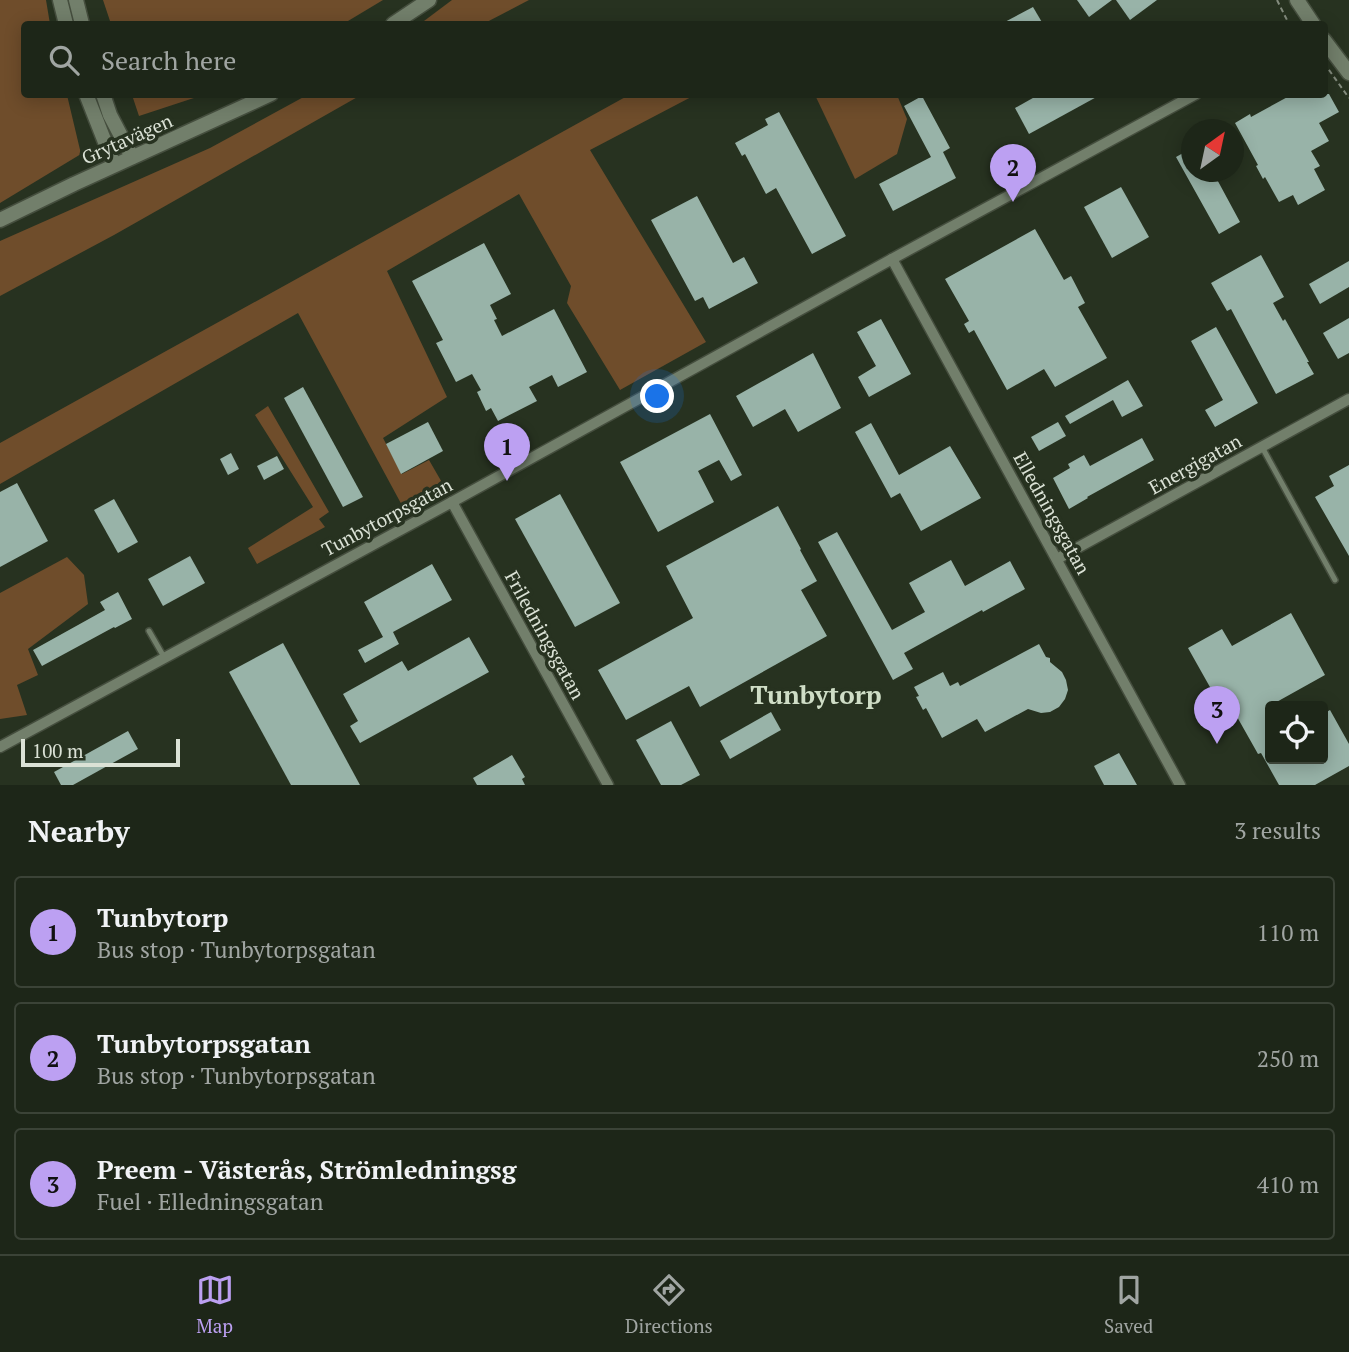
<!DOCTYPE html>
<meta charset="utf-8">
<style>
:root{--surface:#1d2618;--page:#2a3225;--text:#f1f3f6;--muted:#a0a5a2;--line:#3b4337;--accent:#bca0f2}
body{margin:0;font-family:"PT Serif",serif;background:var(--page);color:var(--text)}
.controls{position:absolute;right:21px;bottom:21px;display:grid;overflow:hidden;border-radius:7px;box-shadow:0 4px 18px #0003}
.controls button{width:63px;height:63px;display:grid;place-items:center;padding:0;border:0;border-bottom:2px solid var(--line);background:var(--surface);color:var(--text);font:35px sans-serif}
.compass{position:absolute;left:1181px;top:119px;width:63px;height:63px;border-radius:50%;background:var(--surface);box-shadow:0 4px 18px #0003;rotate:33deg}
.scale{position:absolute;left:21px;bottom:18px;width:159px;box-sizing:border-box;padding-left:7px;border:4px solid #dbe2d6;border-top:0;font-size:19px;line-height:24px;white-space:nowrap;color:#dbe2d6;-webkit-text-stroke:5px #273220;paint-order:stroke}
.you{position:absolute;left:658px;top:397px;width:24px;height:24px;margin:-18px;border:5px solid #fff;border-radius:50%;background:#1a73e8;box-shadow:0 0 0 10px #1a73e833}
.badge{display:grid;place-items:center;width:46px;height:46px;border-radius:50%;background:var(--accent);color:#111;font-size:23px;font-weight:700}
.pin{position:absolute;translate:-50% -58px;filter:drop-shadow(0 2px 4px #0008)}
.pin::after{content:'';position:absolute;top:37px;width:24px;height:21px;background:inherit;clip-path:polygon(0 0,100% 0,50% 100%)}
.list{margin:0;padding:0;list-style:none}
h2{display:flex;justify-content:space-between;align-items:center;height:91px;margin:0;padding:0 28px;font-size:30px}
h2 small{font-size:23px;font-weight:400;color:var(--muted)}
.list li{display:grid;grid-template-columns:46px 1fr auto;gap:21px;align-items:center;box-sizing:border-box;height:112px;margin:0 14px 14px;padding:0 14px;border:2px solid var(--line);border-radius:7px}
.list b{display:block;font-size:26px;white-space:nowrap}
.list p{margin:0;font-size:23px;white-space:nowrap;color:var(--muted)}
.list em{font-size:23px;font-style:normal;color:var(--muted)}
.icon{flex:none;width:38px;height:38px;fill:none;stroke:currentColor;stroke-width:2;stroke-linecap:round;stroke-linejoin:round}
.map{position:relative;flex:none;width:1349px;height:785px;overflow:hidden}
.search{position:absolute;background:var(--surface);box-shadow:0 4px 18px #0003;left:21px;right:21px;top:21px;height:77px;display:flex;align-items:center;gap:18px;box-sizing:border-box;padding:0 24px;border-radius:7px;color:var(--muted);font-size:26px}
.sheet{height:469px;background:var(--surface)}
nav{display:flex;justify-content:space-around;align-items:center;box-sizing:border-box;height:98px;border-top:2px solid var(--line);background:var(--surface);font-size:19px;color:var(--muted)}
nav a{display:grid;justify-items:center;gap:4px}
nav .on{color:var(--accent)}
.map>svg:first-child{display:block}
</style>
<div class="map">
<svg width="1349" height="785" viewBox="0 0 1349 785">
<rect width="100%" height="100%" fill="#273220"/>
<g fill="#6f4d2b">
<polygon points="0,0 46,0 50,24 24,24 24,94 67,95 81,154 0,203"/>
<polygon points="103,0 383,0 343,24 111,24"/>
<polygon points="452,0 529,0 483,24 420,24"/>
<polygon points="309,94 361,95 114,235 0,296 0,241 210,148"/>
<polygon points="132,95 132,94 203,95 139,116"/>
<polygon points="629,95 695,95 590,150 706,342 620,390 567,303 571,286 519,194 387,271 447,397 383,438 402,474 429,460 444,486 404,509 298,313 0,484 0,443"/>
<polygon points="815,95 897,95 907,119 897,154 855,179"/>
<polygon points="268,406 329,512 319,519 325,527 257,564 248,548 313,507 255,415"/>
<polygon points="67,557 84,575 88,604 28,649 38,675 17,685 27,715 0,719 0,593"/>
</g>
<g fill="#98b3a8">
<polygon points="1077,0 1112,0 1089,17"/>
<polygon points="1116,0 1157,0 1130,20"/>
<polygon points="1033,7 1043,24 1001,24"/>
<polygon points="1040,94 1102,94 1029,134 1015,108"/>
<polygon points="1293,94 1329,94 1339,112 1319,123 1329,141 1311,151 1320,166 1314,169 1325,190 1298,205 1293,195 1279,202 1265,177 1263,179 1256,166 1258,165 1235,123 1250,114 1251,117"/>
<polygon points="922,96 950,148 943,152 956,178 893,211 879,184 931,157 904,106"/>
<polygon points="779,112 846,236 812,254 776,188 766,194 745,154 742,156 735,143 768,125 765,119"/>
<polygon points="1192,148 1192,172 1213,172 1240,222 1219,234 1176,157"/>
<polygon points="1121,187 1149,237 1112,258 1084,207"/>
<polygon points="697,196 733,263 744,257 758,283 709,309 703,297 695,301 651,220"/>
<polygon points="1035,229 1064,280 1071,276 1085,303 1078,307 1107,358 1055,387 1044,369 1007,390 974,330 969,333 964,324 969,321 945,279"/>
<polygon points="484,243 511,294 490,305 497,319 494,320 502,336 554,309 587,372 558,387 552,375 529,387 537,401 498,421 491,408 486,411 477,392 481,390 472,374 456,382 436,343 443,340 412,281"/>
<polygon points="1261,255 1284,297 1273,303 1283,321 1285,319 1309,362 1307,362 1314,374 1276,394 1231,309 1227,311 1211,283"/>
<polygon points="1349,261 1349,287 1320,304 1309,284"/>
<polygon points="1349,318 1349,353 1338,359 1323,333"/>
<polygon points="881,319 911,374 869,397 858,377 876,366 857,332"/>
<polygon points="1216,327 1258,403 1215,427 1205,410 1223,400 1191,341"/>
<polygon points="813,353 841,408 798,432 785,409 753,427 736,396"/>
<polygon points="1128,380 1143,406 1122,417 1113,400 1070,424 1065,416"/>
<polygon points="303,387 363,497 343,507 284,398"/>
<polygon points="710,414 742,475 731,481 719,460 698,471 714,502 658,532 620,462"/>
<polygon points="428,422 443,451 401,474 386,444"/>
<polygon points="1058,422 1066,436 1039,451 1031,437"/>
<polygon points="871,423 899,475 950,446 981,498 921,531 900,493 891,498 855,432"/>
<polygon points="1142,438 1154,460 1087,497 1088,498 1069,509 1053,478 1070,468 1068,464 1084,455 1090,466"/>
<polygon points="231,453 239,469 228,475 220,459"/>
<polygon points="277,456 284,469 264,480 257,466"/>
<polygon points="1349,465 1349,556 1315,497 1334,486 1329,476"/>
<polygon points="17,483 48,541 0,567 0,492"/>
<polygon points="560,494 620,603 575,627 515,519"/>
<polygon points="114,499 138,542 118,553 94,510"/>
<polygon points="778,506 801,549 800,550 817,581 801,590 827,636 700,707 689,686 626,720 598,670 693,618 666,566"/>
<polygon points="837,532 892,630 925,612 909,583 951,560 965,586 1010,561 1025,589 983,612 982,610 904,653 913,669 893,680 818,542"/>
<polygon points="190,556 205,583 163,606 148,579"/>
<polygon points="432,564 452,600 393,632 399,644 365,663 358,650 383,637 364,602"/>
<polygon points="118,592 132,619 115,628 114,627 42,666 33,650 105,610 100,602"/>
<polygon points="1291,613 1325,675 1273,704 1274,706 1270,706 1270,759 1323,759 1323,714 1330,710 1349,744 1349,766 1315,785 1279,785 1261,753 1258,754 1223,692 1215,696 1188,648 1222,629 1232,646"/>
<polygon points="469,637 489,672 360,743 350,726 358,721 343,694 402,661 408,671"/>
<polygon points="283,643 360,785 291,785 229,672"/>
<polygon points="1039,644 1046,657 1050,658 1050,662 1062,672 1066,680 1068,690 1065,699 1059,707 1050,712 1041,713 1028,709 985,732 977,719 942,738 926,708 923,710 916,697 919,696 914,687 943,672 950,686 958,682 960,686"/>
<polygon points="771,712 781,730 730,759 720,741"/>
<polygon points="671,721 700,775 681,785 661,785 636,740"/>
<polygon points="128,731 138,749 73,785 61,785 54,772"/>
<polygon points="1119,753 1137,785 1104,785 1094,766"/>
<polygon points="512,755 525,777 522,779 525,785 477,785 473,778"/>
</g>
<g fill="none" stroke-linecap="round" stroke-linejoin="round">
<defs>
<g id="service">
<polyline points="1262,447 1335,580"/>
<polyline points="149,631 164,657"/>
</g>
<g id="minor">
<polyline points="892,259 1180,785"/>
<polyline points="452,502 608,785"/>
<polyline points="1057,559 1349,399"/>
<polyline points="0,747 452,502 892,259 1196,94"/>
</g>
<g id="tertiary">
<polyline points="60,0 66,24"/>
<polyline points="76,0 82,24"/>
<polyline points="1297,0 1313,24"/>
<polyline points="393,24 429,0"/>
<polyline points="1324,40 1349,73"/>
<polyline points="86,94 114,165"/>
<polyline points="103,94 110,115 132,157"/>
<polyline points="0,220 74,184 271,94"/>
</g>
</defs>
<use href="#service" stroke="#454e3e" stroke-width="8"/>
<use href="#minor" stroke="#454e3e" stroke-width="13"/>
<use href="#tertiary" stroke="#454e3e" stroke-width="17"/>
<g stroke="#848c7e" stroke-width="2" stroke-dasharray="5 3.5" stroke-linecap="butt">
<polyline points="1277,0 1289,24"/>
<polyline points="1324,63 1349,98"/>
</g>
<use href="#service" stroke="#727f6b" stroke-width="5"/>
<use href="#minor" stroke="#727f6b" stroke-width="10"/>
<use href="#tertiary" stroke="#727f6b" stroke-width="14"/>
</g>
<g text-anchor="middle" stroke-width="7" stroke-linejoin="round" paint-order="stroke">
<g font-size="19" fill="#dbe2d6" stroke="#273220">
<text transform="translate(127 139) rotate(-24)" y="7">Grytavägen</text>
<text transform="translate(1195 464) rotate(-29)" y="7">Energigatan</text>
<text transform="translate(1052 513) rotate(61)" y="7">Elledningsgatan</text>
<text transform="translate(387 517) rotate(-28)" y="7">Tunbytorpsgatan</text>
<text transform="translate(545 635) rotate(61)" y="7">Friledningsgatan</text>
</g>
<g font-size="26" font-weight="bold" fill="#cfddc6" stroke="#273220">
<text x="816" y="704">Tunbytorp</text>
</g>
</g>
</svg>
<div class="controls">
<button><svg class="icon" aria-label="locate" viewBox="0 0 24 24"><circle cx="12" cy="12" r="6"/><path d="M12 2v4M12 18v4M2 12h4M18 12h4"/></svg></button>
</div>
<svg class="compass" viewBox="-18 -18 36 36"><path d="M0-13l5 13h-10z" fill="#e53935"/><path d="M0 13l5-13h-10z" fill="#a0a5a2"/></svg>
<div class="scale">100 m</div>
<div class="you"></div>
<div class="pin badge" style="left:507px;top:481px">1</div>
<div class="pin badge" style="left:1013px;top:202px">2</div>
<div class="pin badge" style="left:1217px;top:744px">3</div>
<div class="search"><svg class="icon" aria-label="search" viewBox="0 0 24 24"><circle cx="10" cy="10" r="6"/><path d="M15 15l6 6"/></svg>Search here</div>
</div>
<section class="sheet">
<h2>Nearby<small>3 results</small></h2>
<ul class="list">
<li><span class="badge">1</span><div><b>Tunbytorp</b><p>Bus stop · Tunbytorpsgatan</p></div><em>110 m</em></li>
<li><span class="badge">2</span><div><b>Tunbytorpsgatan</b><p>Bus stop · Tunbytorpsgatan</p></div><em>250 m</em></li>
<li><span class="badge">3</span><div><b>Preem - Västerås, Strömledningsg</b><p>Fuel · Elledningsgatan</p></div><em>410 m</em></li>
</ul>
</section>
<nav>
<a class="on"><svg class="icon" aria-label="map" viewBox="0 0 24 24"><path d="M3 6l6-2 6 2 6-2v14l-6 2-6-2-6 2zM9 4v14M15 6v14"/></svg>Map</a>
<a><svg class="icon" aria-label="directions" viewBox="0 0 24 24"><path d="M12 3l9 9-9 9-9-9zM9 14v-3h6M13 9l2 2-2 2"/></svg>Directions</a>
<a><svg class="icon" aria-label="saved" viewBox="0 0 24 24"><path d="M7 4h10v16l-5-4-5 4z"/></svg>Saved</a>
</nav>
